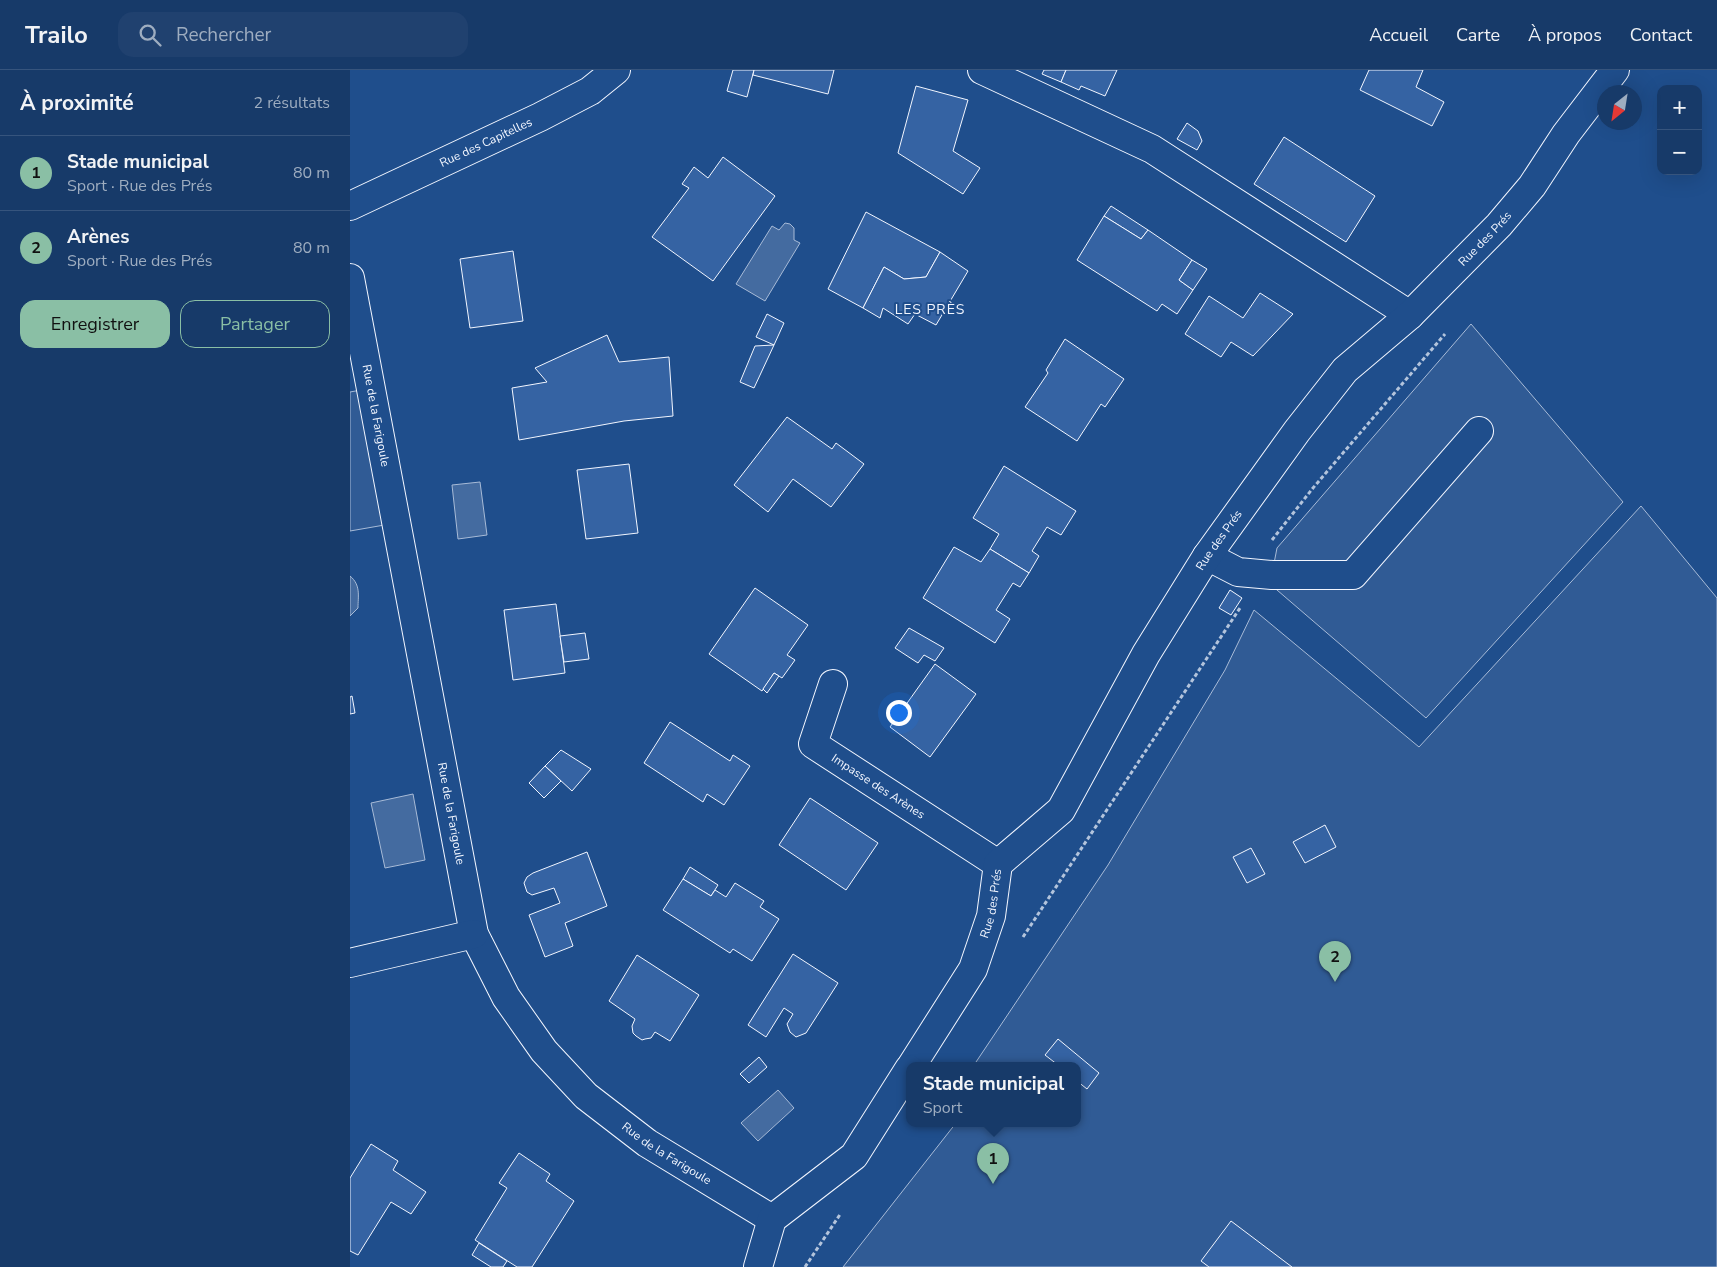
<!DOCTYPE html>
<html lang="fr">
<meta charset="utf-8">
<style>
:root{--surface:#173a69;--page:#20416f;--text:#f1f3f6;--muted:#9eadc0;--line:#36547d;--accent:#8abfa5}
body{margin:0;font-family:"Nunito Sans",sans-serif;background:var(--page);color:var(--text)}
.controls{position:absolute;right:15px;top:15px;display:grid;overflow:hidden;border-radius:10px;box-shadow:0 5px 20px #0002}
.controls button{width:45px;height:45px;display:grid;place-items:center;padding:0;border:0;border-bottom:1px solid var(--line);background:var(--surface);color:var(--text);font:25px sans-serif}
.compass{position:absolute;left:1247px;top:15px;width:45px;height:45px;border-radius:50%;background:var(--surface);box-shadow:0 5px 20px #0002;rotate:210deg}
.you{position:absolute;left:548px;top:642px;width:18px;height:18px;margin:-12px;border:4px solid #fff;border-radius:50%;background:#1a73e8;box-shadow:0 0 0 8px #1a73e833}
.badge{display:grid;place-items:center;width:32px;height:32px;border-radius:50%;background:var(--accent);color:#111;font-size:16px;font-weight:700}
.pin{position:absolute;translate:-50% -41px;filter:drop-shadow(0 1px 2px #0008)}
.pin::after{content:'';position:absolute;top:26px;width:18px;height:15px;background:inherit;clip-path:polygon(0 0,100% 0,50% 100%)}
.popup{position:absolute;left:556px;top:992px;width:175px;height:65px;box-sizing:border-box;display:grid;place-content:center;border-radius:10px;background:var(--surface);filter:drop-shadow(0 1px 4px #0005);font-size:16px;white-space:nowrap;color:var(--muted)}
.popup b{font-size:19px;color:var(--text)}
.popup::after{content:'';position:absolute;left:50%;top:100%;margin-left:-10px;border:10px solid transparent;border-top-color:var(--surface)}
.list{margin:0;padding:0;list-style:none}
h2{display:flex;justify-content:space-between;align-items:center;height:65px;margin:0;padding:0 20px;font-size:21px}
h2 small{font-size:16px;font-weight:400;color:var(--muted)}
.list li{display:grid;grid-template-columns:32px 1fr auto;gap:15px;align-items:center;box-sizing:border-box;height:75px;padding:0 20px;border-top:1px solid var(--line)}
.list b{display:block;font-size:19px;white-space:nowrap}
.list p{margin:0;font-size:16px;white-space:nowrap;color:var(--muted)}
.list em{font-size:16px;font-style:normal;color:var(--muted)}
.actions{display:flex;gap:10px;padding:15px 20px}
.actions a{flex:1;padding:11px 0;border:1px solid var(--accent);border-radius:15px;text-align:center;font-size:18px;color:var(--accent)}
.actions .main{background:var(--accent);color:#111}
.icon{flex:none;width:28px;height:28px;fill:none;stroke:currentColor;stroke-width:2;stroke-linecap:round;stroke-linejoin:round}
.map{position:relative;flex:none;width:1367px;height:1197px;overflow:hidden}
header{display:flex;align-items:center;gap:30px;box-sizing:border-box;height:70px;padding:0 25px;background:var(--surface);border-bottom:1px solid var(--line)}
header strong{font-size:24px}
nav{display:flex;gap:28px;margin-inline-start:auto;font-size:18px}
.search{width:350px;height:45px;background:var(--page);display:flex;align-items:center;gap:12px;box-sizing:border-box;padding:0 18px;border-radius:15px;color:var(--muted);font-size:19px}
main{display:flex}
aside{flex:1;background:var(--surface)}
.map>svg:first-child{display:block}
</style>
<header>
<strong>Trailo</strong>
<div class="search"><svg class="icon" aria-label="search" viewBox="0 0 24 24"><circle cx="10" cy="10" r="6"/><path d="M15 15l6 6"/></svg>Rechercher</div>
<nav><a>Accueil</a><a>Carte</a><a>À propos</a><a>Contact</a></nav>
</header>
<main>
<aside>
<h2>À proximité<small>2 résultats</small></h2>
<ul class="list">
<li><span class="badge">1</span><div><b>Stade municipal</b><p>Sport · Rue des Prés</p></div><em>80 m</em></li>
<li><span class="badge">2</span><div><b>Arènes</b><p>Sport · Rue des Prés</p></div><em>80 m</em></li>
</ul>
<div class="actions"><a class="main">Enregistrer</a><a>Partager</a></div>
</aside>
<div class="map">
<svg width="1367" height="1197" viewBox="0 0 1367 1197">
<rect width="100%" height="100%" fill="#1f4e8c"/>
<g fill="#305b95" stroke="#a8bbd7">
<polygon points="1121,254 1273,432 1076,648 920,514 927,478"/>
<polygon points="22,318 46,453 0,461 0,322"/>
<polygon points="1291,436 1367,528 1367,1197 493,1197 606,1053 727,1053 727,995 624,995 758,795 875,600 904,540 1069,677"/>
</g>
<g fill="#446ba0" stroke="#a8bbd7">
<polygon points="435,153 440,154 444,158 444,170 450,173 415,231 386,214 422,156 429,160"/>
<polygon points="130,412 137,465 108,469 102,415"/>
<path d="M0,506C11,515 8,526 8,538L0,546Z"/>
<polygon points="63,724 75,790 35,798 21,733"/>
<polygon points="428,1020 444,1038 408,1071 391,1053"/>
</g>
<g fill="#3563a3" stroke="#f2f6ff">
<polygon points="383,0 404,0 397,27 377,21"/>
<polygon points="404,0 484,0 478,24 403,5"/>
<polygon points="694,0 716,0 711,12 692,4"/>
<polygon points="716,0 767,0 755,26 731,16 729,20 711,12"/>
<polygon points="1019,0 1073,0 1066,17 1094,32 1082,56 1010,20"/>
<polygon points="566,16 618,30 603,81 630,98 613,124 548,83"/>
<polygon points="837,53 848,61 852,71 847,80 827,69"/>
<polygon points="934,67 1025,126 996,172 904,114"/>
<polygon points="373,87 425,126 363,211 302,167 339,118 332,114 344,97 358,108"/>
<polygon points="761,136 798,160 791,169 754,146"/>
<polygon points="516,142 590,182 576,207 554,209 534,197 513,238 478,219"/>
<polygon points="754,146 791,169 798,160 842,190 829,210 843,220 827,244 812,234 807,241 727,190"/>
<polygon points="163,181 173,251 120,258 110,189"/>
<polygon points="590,182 618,201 586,255 565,244 558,254 533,238 530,248 513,238 534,197 554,209 576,207"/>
<polygon points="842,190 857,199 843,220 829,210"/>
<polygon points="910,223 943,244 903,286 881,272 871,287 835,264 859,226 893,248"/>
<polygon points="417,244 434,253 424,275 406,267"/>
<polygon points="257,265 269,292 319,287 323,346 274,351 169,370 162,318 197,312 185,298"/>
<polygon points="715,269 774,309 755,337 751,334 727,371 675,337 698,303 696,300"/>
<polygon points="424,275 404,318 390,312 405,276"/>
<polygon points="437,347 482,379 486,373 514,394 481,437 443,409 418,442 384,415"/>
<polygon points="279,394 288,463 236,469 227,400"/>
<polygon points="654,396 726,441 711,465 697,457 682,481 689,486 679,503 640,479 649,464 623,448"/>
<polygon points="604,477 631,492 640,479 679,503 670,517 663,513 646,540 660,549 645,573 573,528"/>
<polygon points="405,518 458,555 437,585 445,590 432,608 424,603 412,621 359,584"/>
<polygon points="880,520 892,528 881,545 869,538"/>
<polygon points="206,534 215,603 163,610 154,540"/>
<polygon points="559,558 594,578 585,591 574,585 568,593 545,578"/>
<polygon points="235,563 239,589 214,592 210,566"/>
<polygon points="585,594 626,624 580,687 540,657"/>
<polygon points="424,603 429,606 417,623 413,619"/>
<polygon points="2,626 5,643 0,644 0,627"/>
<polygon points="320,652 380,691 383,685 400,696 374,735 357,724 353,732 294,693"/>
<polygon points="211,680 241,699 222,721 195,696"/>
<polygon points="195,696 211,711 194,728 179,713"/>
<polygon points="460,728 528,773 496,820 429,775"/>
<polygon points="975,755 986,777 955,793 943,772"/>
<polygon points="901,778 915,804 897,813 883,787"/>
<polygon points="237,782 257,836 215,853 223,876 195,887 179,845 210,833 204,818 182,825 177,822 174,813 177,807 183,803"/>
<polygon points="340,797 368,815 361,826 333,809"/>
<polygon points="333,809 361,826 365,820 376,827 385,813 414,831 410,837 429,849 402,891 383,879 380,883 313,840"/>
<polygon points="443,884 488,913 456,963 446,967 440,962 437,954 443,944 434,938 416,967 398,955"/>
<polygon points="287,885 349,925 320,971 305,962 301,968 295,969 292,970 286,966 283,963 282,956 285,949 259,931"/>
<polygon points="708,969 749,1003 737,1019 727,1011 727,995 708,995 695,985"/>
<polygon points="409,987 417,997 399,1013 390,1004"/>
<polygon points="21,1074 48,1091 43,1100 76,1122 61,1144 41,1132 8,1185 0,1181 0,1108"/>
<polygon points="169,1083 200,1104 196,1111 224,1131 182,1197 167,1197 125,1170 157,1118 149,1113"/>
<polygon points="881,1151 942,1197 859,1197 851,1191"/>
<polygon points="129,1173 157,1191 153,1197 141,1197 122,1185"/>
</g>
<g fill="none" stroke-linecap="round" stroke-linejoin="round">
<defs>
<g id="minor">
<polyline points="632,0 802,79 1060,245"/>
<path id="s1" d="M0,136L190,47L240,21L266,0"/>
<path id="s2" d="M0,208L124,864L156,927L194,981L236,1026L297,1073L422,1149"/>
<polyline points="857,486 888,502 922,505 1003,505 1129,361"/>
<path id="s3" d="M483,614L463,674L648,794"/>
<polyline points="0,893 124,864"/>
<path id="s4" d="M562,995L623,899L641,846L648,794L711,740L796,584L857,486L947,361L995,300L1060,245L1149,155L1182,116L1216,64L1265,0"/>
<polyline points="408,1197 422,1149 504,1086 559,999"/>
</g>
</defs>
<use href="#minor" stroke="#f2f6ff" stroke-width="30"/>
<g stroke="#b3c4dc" stroke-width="3" stroke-dasharray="4 2.5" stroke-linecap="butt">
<polyline points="922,470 963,418 1095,264"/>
<polyline points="673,867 890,538"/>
<polyline points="455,1197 491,1143"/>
</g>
<use href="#minor" stroke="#1f4e8c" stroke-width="28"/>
</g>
<g text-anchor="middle" stroke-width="4" stroke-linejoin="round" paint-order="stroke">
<g font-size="12" fill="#f2f6ff" stroke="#1f4e8c">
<text dy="4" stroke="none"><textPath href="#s1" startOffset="150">Rue des Capitelles</textPath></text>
<text dy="4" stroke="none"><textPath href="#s4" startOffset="1022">Rue des Prés</textPath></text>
<text dy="4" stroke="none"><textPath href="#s2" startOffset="140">Rue de la Farigoule</textPath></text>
<text dy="4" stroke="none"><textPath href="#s4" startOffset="618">Rue des Prés</textPath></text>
<text dy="4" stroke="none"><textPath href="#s3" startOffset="141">Impasse des Arènes</textPath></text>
<text dy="4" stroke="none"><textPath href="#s2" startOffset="545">Rue de la Farigoule</textPath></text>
<text dy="4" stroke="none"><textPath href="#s4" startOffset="182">Rue des Prés</textPath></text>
<text dy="4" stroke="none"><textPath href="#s2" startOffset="965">Rue de la Farigoule</textPath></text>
</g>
<g font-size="14" letter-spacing="1" fill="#f2f6ff" stroke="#1f4e8c">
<text x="580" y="244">LES PRÈS</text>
</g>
</g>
</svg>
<div class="controls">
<button>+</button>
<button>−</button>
</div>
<svg class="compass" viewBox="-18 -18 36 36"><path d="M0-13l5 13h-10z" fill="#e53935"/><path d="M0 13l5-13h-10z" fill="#9eadc0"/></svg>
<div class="you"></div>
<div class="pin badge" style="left:643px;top:1114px">1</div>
<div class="popup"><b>Stade municipal</b>Sport</div>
<div class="pin badge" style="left:985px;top:912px">2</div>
</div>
</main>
